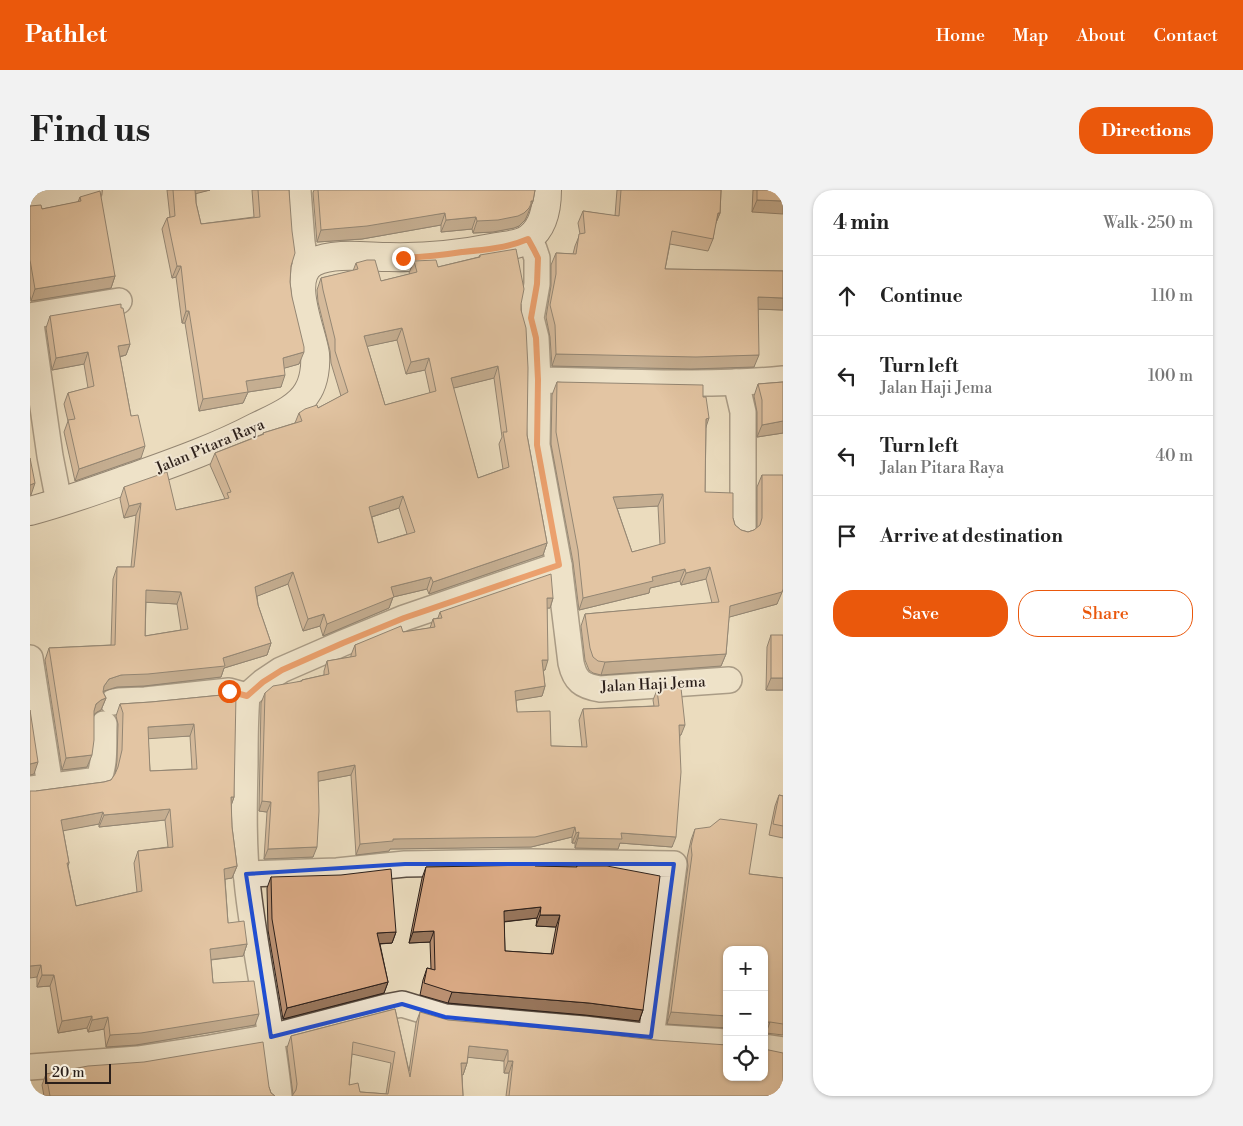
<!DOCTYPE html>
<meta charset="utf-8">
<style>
:root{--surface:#fff;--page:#f2f2f2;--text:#222;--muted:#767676;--line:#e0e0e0;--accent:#ea580c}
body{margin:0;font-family:"Libre Bodoni",serif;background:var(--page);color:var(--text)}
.controls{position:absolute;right:15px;bottom:15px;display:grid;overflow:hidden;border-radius:10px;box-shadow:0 1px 4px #0004}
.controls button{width:45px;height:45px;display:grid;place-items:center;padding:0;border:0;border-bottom:1px solid var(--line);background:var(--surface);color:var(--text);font:25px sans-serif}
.scale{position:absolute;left:15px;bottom:12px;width:66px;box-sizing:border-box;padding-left:5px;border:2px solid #2b1f1a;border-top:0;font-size:14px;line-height:18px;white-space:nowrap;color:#2b1f1a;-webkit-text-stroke:4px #f2e8d5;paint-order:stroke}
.stop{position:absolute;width:15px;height:15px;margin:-11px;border:4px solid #ea580c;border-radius:50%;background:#fff}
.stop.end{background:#ea580c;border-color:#fff;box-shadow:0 1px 5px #0008}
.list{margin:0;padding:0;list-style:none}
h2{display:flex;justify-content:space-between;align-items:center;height:65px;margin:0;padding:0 20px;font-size:21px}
h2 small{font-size:16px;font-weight:400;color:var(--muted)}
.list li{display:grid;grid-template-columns:32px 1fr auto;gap:15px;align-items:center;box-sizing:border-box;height:80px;padding:0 20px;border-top:1px solid var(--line)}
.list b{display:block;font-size:19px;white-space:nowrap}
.list p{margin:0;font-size:16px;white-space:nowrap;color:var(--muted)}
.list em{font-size:16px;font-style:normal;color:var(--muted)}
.actions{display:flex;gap:10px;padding:15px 20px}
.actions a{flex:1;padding:11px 0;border:1px solid var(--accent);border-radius:20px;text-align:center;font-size:18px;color:var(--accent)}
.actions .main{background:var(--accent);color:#fff}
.icon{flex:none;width:28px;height:28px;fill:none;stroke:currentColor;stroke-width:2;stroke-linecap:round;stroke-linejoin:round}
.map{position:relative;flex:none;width:753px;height:906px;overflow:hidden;border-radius:20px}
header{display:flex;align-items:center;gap:30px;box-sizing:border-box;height:70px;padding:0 25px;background:var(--accent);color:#fff}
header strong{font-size:24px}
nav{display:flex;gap:28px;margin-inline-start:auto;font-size:18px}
.intro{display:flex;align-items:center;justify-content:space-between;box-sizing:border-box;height:120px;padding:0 30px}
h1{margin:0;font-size:35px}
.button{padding:12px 22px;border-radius:20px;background:var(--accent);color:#fff;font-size:18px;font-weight:700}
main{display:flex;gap:30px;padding:0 30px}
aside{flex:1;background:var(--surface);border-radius:20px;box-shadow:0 1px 4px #0004}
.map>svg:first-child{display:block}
</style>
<header>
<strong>Pathlet</strong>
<nav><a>Home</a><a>Map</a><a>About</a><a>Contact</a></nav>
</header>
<div class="intro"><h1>Find us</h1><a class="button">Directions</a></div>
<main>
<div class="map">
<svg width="753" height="906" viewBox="0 0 753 906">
<rect width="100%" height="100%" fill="#ebdcbe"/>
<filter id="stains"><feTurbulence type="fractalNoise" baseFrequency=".004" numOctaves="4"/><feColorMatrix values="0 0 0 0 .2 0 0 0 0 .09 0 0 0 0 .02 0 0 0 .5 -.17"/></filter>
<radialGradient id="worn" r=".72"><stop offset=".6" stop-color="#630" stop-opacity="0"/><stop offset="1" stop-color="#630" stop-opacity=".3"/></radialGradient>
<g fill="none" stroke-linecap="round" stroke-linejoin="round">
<defs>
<g id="minor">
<polyline points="268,0 272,52 276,78"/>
<polyline points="0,14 59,1"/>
<path d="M498,49L504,59L507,68V94L501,128L506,148L508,190L507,255L529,375L541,473C545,491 552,496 570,499L699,490"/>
<polyline points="0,126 89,111"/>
<polyline points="0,127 20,266 29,312"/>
<path d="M508,190C589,191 672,197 753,189"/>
<polyline points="706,192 713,222 713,340"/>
<polyline points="0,468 20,596"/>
<polyline points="83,512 89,511 115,510 199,501 217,506"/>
<path d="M0,599L68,590C76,573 73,552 74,534"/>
<polyline points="216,684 307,681 375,674 501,672 644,674 621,847"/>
<polyline points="734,857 753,860"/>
<polyline points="0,877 108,869 180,858 241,847 356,817 372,814 415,827 554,839 621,847 697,852"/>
<path d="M249,906C242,837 226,769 218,700C213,658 214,616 215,574C215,551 215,529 217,506L233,492L251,480L313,453L374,428L529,375"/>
</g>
<path id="secondary" d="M0,321C34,312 67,300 101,288C143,273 186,258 226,237C244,228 268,219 278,201C284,191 286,176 285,164C282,141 256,87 284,72C304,62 337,67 359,67C395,68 432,64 467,57C478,55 490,55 499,48C514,37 517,17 517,0"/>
</defs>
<use href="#minor" stroke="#5b4e43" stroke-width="28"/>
<use href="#secondary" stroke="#2b1f1a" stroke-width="30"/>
<use href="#minor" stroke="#f2e8d5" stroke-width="25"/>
<use href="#secondary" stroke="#f2e8d5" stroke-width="28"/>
</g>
<g fill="#bb9172" stroke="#2b1f1a" fill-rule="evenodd">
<polygon points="137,0 180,0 166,3 166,13 171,34 224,27 222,0 259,0 261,76 260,92 269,174 254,178 251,197 218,202 213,213 169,221 155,133 152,133 146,87 142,88 132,39 137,28 140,27"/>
<polygon points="284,0 505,0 503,11 495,30 489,36 484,38 463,42 443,43 442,39 411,42 411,35 332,49 287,52 283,3"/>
<polygon points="587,0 691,0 690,23 685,35 683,49 678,61 640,54 635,79 753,81 753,120 728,119 724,177 661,179 522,176 520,147 516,127 521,96 521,75 526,63 543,64 545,56 550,44 548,33 553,21 585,26"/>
<polygon points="723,0 753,0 722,22"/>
<polygon points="50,7 85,86 81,98 1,111 0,105 0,16 12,19 48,12"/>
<path d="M450,65L491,114L497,245L517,353L513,365L399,404L397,399L363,407L359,418L293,446L290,436L273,441L258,394L227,406L228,415L241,453L237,465L194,478L191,487L114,496L87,497L74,501L73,502L76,508L71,520L67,522L64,524L57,577L32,580L15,470L19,458L81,455L83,389L87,377H101L106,325L94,328L90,309L94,297L146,320L195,309L180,275L185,263L233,244V243L265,233L269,223L288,218L311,206L301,173L300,161L288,112L287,100L291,88L323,81L326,73L351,91L380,84L379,83L384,71L408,77L449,67ZM367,150L376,184L395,180L400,203L355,215L337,156ZM464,188L472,247L469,254L473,279L448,288L423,198ZM369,318L377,344L348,353L342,327ZM116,412L147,414L151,440L115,446Z"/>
<polygon points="20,126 100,154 96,165 90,167 101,226 111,268 45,291 34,242 38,231 34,214 38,203 58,198 54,174 22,180 16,138"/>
<path d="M527,192L673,207L676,237L675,302L703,328L705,335L711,340L718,342L724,340L727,338V297L732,285L747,414L699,427L696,464L691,476L571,485L563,483L559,480L555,470L551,436L555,424L682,413L676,389L651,395L650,391L620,398L619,403L549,420L543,372L521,254L522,205ZM628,316L630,355L602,362L587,318Z"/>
<polygon points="753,192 753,243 727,247 727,222 724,206 728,194"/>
<polygon points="523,408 520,418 517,418 515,480 513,480 515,496 512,506 486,510 487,522 521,556 552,557 549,530 553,519 624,516 623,510 627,500 651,545 650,545 642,657 590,653 588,659 545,658 545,653 542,653 542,647 501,657 360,659 359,661 326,665 321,585 288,591 283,667 234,669 237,622 229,621 231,513 235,503 271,491 272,490 294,485 294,481 297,471 321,467 321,465 325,455 373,442 400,438 403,429 408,428 410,422"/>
<polygon points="741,445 753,500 736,500 737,457"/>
<path d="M202,504L204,607L201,615L202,637L207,676L202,688L195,689L198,733L217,754L213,766L181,770L183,793L225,835L106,855L76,857L74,839L58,842L57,838L28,843L20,796L7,797L6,601L74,592L81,590L85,585L87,571L88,534L86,526L90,514L121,512ZM160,546L162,579L120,581L118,548ZM135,630L138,657L108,661L104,673L107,702L46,716L38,676L39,673L33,640L69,634V637Z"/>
<polygon points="749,605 753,606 753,648 739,645 745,616"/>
<polygon points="665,639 719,684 753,688 753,845 736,843 697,760 697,838 637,834 658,676 657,668 661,650"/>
<path d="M505,676L546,677L547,676L613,820L609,831L555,825L418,813L390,805L393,790L397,778L401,779L400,752L379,753L392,688L396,677ZM507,728L506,736L526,737L521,764L475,761L474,732Z"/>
<polygon points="241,687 366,742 362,753 350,754 358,792 354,803 253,829 238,740 237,698"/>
<path d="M365,819L379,881L386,833L390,822L418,830L624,850L736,860L753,906H476L479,883H474V871L438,867L437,873L433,885L432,884L433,906L263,904L257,858L261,846ZM322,864L361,873L356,904L330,902L319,895Z"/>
<polygon points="16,884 239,897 241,903 245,906 14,906 12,895"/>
</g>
<g fill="#98765c" stroke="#2b1f1a">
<polygon points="162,0 180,0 161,5"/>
<polygon points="727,10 753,11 753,24 722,22"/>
<polygon points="501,11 503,11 497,26 495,30 489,36 484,38 463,42 443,43 447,31"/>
<polygon points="415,23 411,35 332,49 287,52 291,40"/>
<polygon points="688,23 690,23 685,35"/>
<polygon points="446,27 442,39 411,42 416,30"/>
<polygon points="147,76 151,76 146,87 142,88"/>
<polygon points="85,86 81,98 1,111 5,99"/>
<polygon points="728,107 753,108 753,120 724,119"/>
<polygon points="156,121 159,121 155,133 152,133"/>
<polygon points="372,138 367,150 330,158 334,146"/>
<polygon points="100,154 96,165 83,168 88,156"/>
<polygon points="58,162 54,174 22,180 26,168"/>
<polygon points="274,162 269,174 248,180 253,168"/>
<polygon points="526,164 729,165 724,177 661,179 522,176"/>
<polygon points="399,168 395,180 376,184 381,172"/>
<polygon points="468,176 464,188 416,200 421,188"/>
<polygon points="255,185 251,197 218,202 213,213 169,221 173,209 216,191"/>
<polygon points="679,228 675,240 676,229"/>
<polygon points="753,231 753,243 727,247 732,235"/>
<polygon points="115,256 111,268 45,291 49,279"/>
<polygon points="5,293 1,305 0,305 0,295"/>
<polygon points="633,304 628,316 578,319 583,307"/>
<polygon points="373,306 369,318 335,329 339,317"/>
<polygon points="111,313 106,325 94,328 99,316"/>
<polygon points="517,353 513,365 399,404 403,392"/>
<polygon points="680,377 676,389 651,395 656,383"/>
<polygon points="655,379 650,391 620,398 619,403 549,420 553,408 622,387"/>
<polygon points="263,382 258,394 220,409 225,397"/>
<polygon points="401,387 397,399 363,407 359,418 293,446 297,434 361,397"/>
<polygon points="116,400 151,402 147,414 112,412"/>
<polygon points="753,400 747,414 696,428 700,416"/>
<polygon points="517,408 523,408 520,418 513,418"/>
<polygon points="294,424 290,436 273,441 278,429"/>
<polygon points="241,453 237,465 194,478 191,487 114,496 87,497 74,501 69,507 74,496 79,489 91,485 193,468"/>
<polygon points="696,464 691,476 571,485 575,472"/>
<polygon points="512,470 518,470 515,480 508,481"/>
<polygon points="741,488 753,488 753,500 736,500"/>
<polygon points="515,496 512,506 482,511 485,501"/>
<polygon points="76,508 71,520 67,522 62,526 66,514 71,510"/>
<polygon points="164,534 160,546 114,549 118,537"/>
<polygon points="649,535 655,535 651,545 645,545"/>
<polygon points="62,565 57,577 32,580 36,568"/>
<polygon points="8,572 4,584 0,585 0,574"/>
<polygon points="325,575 321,585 284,592 288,582"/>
<polygon points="201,607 204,607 200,619"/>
<polygon points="232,611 241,612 237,622 229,621"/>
<polygon points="140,619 135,630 69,637 74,625"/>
<polygon points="73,622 69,634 27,642 31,630"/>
<polygon points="545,637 542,647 501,657 360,659 359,661 326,665 330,654 363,649"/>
<polygon points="549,642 545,653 542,653 546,643"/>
<polygon points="591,643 646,647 642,657 590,653 588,659 545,658 548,648"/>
<polygon points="287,657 283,667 234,669 238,659"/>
<polygon points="207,676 202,688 190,690 194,679"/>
<polygon points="511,717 507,728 470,732 474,721"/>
<polygon points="510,725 530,725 526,737 506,736"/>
<polygon points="404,741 400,752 379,753 383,742"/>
<polygon points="366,742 362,753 343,754 347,743"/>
<polygon points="217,754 213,766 176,770 180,759"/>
<polygon points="11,775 7,787 0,788 0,776"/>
<polygon points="12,785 24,785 20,796 7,797"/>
<polygon points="358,792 354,803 253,829 257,818"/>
<polygon points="422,802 559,813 613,820 609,831 555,825 418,813"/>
<polygon points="641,822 697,826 697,838 637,834"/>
<polygon points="229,824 225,835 106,855 76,857 80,845"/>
<polygon points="62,826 57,838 28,843 32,831"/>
<polygon points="78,827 74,839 58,842 62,830"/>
<polygon points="734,832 740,832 736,843 734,843"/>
<polygon points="439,856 478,860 474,871 435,867"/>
<polygon points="478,871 483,871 479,883 474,883"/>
<polygon points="431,873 437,873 433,885 427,884"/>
</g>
<g fill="#d9a984" stroke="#2b1f1a" fill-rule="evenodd">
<polygon points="143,0 165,0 166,13 171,34 230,27 228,0 259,0 262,41 265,63 261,76 260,92 262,107 274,157 274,162 253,168 255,185 216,191 218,202 173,209 159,121 156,121 151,76 147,76 137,28 145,26"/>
<polygon points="288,0 505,0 503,11 501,11 501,14 499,18 494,23 488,26 468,30 447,31 446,27 416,30 415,23 337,36 291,40"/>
<polygon points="591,0 691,0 690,23 688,23 683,49 642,41 635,79 753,81 753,108 728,107 729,165 666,167 526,164 525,135 520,115 526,84 526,63 546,64 549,44 555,43 553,21 589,26"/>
<polygon points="727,0 753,0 753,11 727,10"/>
<polygon points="70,1 85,86 5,99 0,70 0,16 11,15 12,19 51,11 50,7"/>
<path d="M486,59L494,99L491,114V120L496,138L498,178L497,245L517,353L403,392L401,387L361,397L364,407L297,434L294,424L278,429L263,382L225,397L228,415L241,453L193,468L195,476L118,484L91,485L79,489L74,496L73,502L76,508L71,510L66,514L64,521V550L62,565L36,568L19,458L85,455L87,377H104L111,313L99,316L94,297L137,282L146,320L199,308L197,303L201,302L185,263L234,244L233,243L272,231L269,223L275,219L287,215L288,218L318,202L305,161V149L293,100L291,88L328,79L326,73L337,70H345L351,91L387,82L384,71L406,70L408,77L450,67V65ZM372,138L381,172L399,168L406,201L355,215L334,146ZM468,176L477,242H473L479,277L448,288L421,188ZM373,306L385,342L348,353L339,317ZM116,400L151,402L158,439L115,446Z"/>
<polygon points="91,114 91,118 93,118 100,154 88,156 101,226 108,225 115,256 49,279 38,230 45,229 38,203 64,196 58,162 26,168 20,126"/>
<path d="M527,192L673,195V207H676L679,228L676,229L675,302L703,303V328L705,335L711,340L718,342L724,340L730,335L732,328V285H753V399L752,402L700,416L696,464L575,472L568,471L563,467L560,458L555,424L689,412L680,377L656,383L655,379L622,387L623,391L553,408L548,360L526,242ZM633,304L635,353L602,362L583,307Z"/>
<polygon points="753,192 753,231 732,235 732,210 728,194"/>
<polygon points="0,268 5,293 0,295"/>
<polygon points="521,384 523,408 517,408 518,470 512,470 515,496 485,501 487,522 520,521 521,556 557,557 553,519 629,516 627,500 651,498 655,535 649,535 651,582 646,647 591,643 592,649 548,648 549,642 546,643 545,637 505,647 363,649 363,651 330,654 325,575 288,582 289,621 287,657 238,659 241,612 232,611 235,503 243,496 272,491 272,490 299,484 297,471 326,466 325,455 371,436 373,442 405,437 403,429 412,428 410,422"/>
<rect x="741" y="445" width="12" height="43"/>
<path d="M202,504L206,505L204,607H201L202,637L207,676L194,679L198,733L214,731L217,754L180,759L183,793L224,791L229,824L111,843L80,845L78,827L62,830V826L32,831L24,785H12L11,775L0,776V601H6L74,592L81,590L85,584L88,577L92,560L93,523L90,514L121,512ZM164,534L167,579L120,581L118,537ZM140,619L143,657L108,661L112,701L46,716L37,673H39L31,630L73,622L74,625Z"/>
<polygon points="0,520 8,572 0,574"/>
<polygon points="749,605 753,606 753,636 743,634"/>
<polygon points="690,629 727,634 719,684 753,688 753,834 740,832 734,832 734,760 697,760 697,826 641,822 662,665 661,656 665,639 680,637"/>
<path d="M505,675V676L547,677V676H577L630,686L613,820L559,813L422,802L394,793L397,778L405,780L404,741L383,742L396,677ZM511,717L510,725H530L523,764L475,761L474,721Z"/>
<polygon points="361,679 366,742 347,743 358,792 257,818 242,729 241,687 311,685"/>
<path d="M365,819L380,887L390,822L418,830L557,842L624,850L697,855V887H734V859L753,863V906H479L483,871H478V860L439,856L437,873H431L433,906H262L266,900L267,894L261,846ZM323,852L365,862L358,904L330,902L328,893L319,895Z"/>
<polygon points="233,852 239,897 241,903 245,906 20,906 16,884 58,876 114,872"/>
</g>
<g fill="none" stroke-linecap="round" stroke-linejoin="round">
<path stroke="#ea580c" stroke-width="6" d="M199,501L217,506L233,492L252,480L313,453L374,428L529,375L507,255L508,190L506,148L501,128L507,94L508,68L504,60L498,49C477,58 454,60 432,62C413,65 393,67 373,68"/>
</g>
<path d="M0 0H753V906H0ZM375,674H644L621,847L415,827L372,814L241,847L216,684Z" fill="#ebdcbe" fill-opacity=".55" fill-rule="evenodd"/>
<path fill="none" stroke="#1d4ed8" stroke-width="4" stroke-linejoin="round" d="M375,674H644L621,847L415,827L372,814L241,847L216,684Z"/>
<g text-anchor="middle" stroke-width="4" stroke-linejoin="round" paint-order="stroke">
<g font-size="15" fill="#2b1f1a" stroke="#f2e8d5">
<text transform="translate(180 256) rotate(-23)" y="5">Jalan Pitara Raya</text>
<text transform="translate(623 494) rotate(-3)" y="5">Jalan Haji Jema</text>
</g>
</g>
<rect width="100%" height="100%" filter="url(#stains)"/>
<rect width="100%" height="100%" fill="url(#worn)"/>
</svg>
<div class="controls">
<button>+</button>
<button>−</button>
<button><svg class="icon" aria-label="locate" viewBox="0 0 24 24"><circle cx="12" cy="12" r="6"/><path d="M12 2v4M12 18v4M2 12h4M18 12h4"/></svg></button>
</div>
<div class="scale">20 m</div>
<div class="stop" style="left:199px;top:501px"></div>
<div class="stop end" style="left:373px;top:68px"></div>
</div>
<aside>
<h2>4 min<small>Walk · 250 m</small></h2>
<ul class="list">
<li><svg class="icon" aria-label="ahead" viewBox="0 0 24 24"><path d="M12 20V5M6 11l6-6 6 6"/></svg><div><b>Continue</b></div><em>110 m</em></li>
<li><svg class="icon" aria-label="left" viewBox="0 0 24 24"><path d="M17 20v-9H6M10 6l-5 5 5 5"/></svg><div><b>Turn left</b><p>Jalan Haji Jema</p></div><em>100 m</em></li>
<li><svg class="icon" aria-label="left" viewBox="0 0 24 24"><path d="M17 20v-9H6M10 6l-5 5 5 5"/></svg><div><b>Turn left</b><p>Jalan Pitara Raya</p></div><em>40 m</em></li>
<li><svg class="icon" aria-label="arrive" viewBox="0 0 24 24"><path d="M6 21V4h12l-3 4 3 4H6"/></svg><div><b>Arrive at destination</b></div></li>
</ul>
<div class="actions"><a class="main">Save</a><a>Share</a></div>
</aside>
</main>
